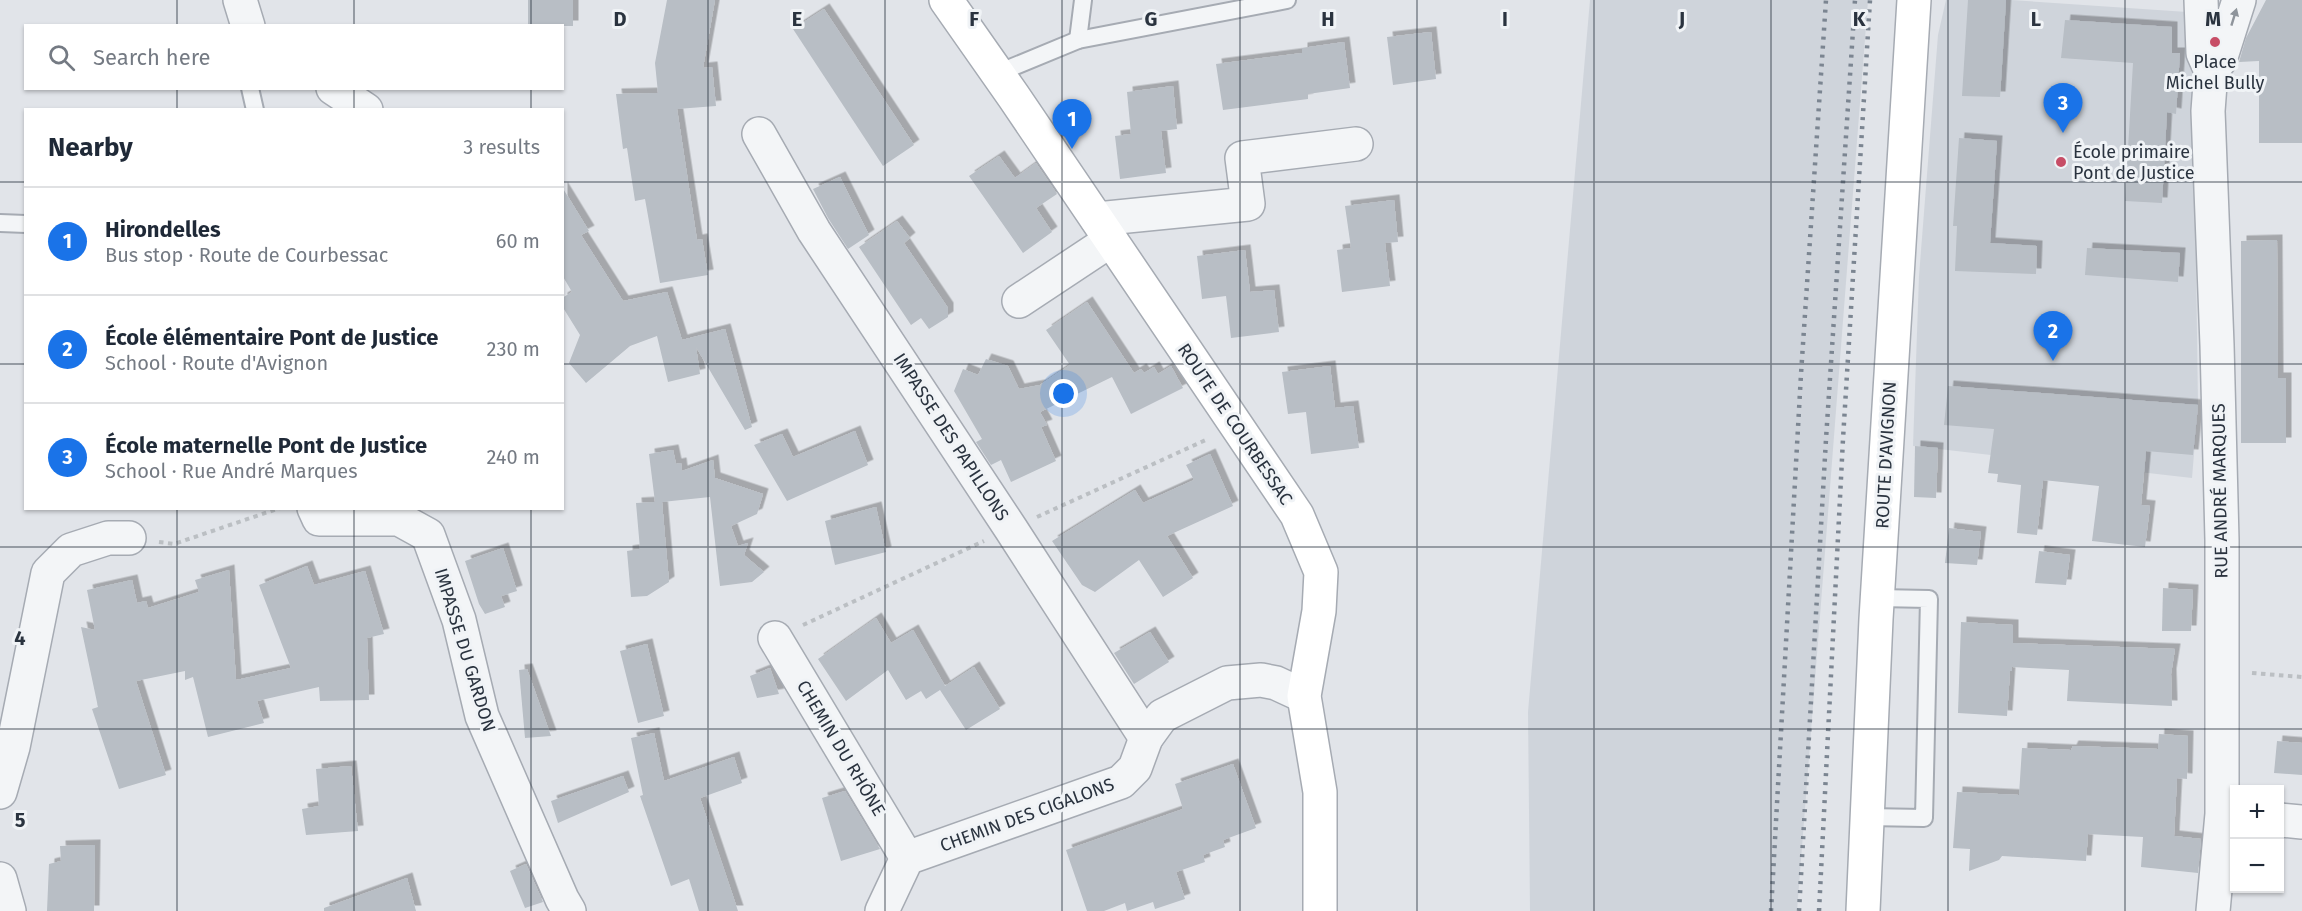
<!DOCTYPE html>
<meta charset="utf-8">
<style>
:root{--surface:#fff;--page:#f6f6f7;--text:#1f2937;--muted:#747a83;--line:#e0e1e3;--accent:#1a73e8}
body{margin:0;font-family:"Fira Sans",sans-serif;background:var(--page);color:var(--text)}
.controls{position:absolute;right:18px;bottom:18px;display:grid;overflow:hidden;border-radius:0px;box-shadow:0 2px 4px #0004}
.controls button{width:54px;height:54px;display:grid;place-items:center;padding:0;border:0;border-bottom:2px solid var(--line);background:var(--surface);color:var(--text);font:30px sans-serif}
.you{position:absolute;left:1064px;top:394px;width:21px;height:21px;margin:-15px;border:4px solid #fff;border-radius:50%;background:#1a73e8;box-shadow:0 0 0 9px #1a73e833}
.badge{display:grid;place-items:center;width:39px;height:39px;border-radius:50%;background:var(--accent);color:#fff;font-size:20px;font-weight:700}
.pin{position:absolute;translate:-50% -50px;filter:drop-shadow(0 2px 3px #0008)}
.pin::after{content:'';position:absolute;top:32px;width:21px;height:18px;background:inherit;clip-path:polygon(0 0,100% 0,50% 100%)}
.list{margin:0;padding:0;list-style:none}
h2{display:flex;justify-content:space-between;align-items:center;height:78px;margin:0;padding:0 24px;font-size:26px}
h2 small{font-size:20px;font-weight:400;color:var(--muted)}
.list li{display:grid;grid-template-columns:39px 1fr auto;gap:18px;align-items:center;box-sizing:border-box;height:108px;padding:0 24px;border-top:2px solid var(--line)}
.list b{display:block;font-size:22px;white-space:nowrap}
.list p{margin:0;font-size:20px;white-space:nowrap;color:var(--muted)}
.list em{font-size:20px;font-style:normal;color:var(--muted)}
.icon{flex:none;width:33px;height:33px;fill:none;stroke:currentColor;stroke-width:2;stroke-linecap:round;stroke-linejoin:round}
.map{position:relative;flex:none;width:2302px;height:911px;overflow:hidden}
.search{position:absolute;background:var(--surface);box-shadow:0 2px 4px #0004;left:24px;top:24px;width:540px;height:66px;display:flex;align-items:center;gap:15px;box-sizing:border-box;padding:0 21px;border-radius:0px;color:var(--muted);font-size:22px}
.panel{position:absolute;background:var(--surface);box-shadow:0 2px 4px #0004;left:24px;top:108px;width:540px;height:402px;border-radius:0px}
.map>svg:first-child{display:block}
</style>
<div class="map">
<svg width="2302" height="911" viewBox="0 0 2302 911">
<defs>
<filter id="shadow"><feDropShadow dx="5.5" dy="-5.5" stdDeviation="0" flood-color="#0004"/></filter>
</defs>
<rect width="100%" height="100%" fill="#e1e4e9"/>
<g fill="#cfd4db">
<polygon points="1590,0 1868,0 1797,911 1530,911 1528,712"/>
<polygon points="1946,0 2011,0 2187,12 2193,48 2198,405 2192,478 1913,446 1919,276 1938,35"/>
</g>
<g fill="#b8bec5" filter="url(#shadow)">
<rect x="528" y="0" width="45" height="26"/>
<polygon points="667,0 715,0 703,68 712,67 716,106 677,109 697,240 702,239 708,275 660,283 645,199 635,201 627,148 623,149 616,94 658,93 655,63"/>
<polygon points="1968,0 2006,0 2000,97 1962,96"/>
<polygon points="2266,0 2302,0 2302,143 2259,143 2259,61 2239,62 2246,38"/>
<polygon points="824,9 914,145 883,166 793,29"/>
<polygon points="2065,20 2172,27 2172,53 2180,53 2176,114 2167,112 2162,203 2125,201 2133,63 2061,58"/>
<polygon points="1431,32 1436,79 1393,85 1387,37"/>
<polygon points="1344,42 1350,88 1308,94 1308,99 1223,110 1216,64 1302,53 1302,48"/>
<polygon points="1173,86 1177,129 1161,131 1166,173 1120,179 1115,136 1131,134 1127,92"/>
<polygon points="1959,138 1997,141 1990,243 2037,246 2036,274 1955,271 1957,226 1953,226"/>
<polygon points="999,156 1015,178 1036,163 1057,194 1036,208 1052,232 1023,253 969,176"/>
<polygon points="840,177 869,235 848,249 828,218 813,189"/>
<polygon points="562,187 589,231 581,235 623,301 667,292 682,340 725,329 752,427 745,430 696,347 700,374 668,382 657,336 630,346 586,383 569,363 580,335 562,306 562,298 572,292 562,275"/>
<polygon points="1394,200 1398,242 1385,243 1390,286 1342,292 1337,250 1351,248 1345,206"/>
<polygon points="897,221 910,238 904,243 948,308 948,317 929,329 921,318 911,325 859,247"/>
<polygon points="2277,240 2278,378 2286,378 2286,443 2241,443 2241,241"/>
<polygon points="2087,248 2180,253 2178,282 2085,275"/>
<polygon points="1245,250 1250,292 1274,290 1279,332 1231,338 1226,296 1202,299 1197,256"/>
<polygon points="1087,302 1134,373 1141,369 1144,373 1154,367 1158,374 1171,366 1183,388 1131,414 1112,377 1040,412 1047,425 1041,427 1056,461 1011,482 1001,460 991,465 976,442 982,439 954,391 963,369 978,375 986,359 1008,366 1019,389 1040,385 1070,365 1046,330"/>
<polygon points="1330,366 1335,408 1353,406 1359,448 1311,454 1306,412 1288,414 1282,372"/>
<polygon points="1948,386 2198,405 2193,455 2146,451 2141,505 2150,506 2145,547 2092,541 2099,486 2043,480 2037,535 2017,533 2021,485 1997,482 1998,474 1988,473 1994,429 1944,425"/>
<polygon points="855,431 868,465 787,501 754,445 782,434 793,457"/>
<polygon points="1915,446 1938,448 1936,498 1914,497"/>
<polygon points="673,450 676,464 681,463 682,471 713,460 715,478 763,494 757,514 731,526 738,546 748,543 744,555 764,572 752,582 720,586 710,497 662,502 669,582 647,596 631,597 627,551 640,549 636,503 655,502 649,454"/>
<polygon points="1210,454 1233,506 1167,536 1193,578 1163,597 1139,560 1095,592 1082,585 1052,541 1135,490 1143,503 1194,480 1186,465"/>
<polygon points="876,507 886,552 835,565 825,521"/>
<polygon points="1949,528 1981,532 1977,565 1945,563"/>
<polygon points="503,548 517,591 501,596 505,607 485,614 479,604 465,561"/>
<polygon points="2039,551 2070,555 2066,585 2035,583"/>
<polygon points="307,566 314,585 365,571 384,634 367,638 369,700 320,701 319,687 257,701 264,723 208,737 193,677 185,680 185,671 136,681 166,775 119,789 92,709 98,707 81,627 95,630 87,590 132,580 137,603 146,601 148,608 199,592 195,580 229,570 236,680 291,668 259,585"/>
<polygon points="2163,588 2193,590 2191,631 2162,631"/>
<polygon points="876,618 891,643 913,630 945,686 974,667 1000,709 966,730 940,690 926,699 921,691 906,700 888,670 846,701 818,659"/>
<polygon points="1961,622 2013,625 2013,643 2175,649 2171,674 2172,706 2067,701 2069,670 2012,667 2012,671 2010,671 2007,716 1958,713"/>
<polygon points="1150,632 1169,662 1134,684 1114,653"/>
<polygon points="647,644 664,716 638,723 620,651"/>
<polygon points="770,668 779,694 757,698 750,676"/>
<polygon points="527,669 551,736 525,738 519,670"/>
<polygon points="654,733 664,781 734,757 742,783 700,798 738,911 699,911 689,879 671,886 640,796 643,795 631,738"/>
<polygon points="2159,734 2188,736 2187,779 2177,778 2174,836 2201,839 2198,873 2141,867 2143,837 2088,834 2086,861 2002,856 1999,860 1969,871 1970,849 1953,848 1957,792 2019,795 2022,748 2071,750 2073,746 2158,749"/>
<polygon points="2277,741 2302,743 2302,775 2274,773"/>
<polygon points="1233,764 1256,828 1223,840 1225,847 1203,855 1205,862 1176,872 1185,899 1155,909 1153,902 1127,911 1125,903 1104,911 1087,911 1066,850 1183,809 1175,784"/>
<polygon points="351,766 358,831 306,835 302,809 319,806 316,769"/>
<polygon points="623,776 629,792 558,823 551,801"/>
<polygon points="845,791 880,849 841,861 822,798"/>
<polygon points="95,845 94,911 47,911 49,864 61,861 60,846"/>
<polygon points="526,864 543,902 525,908 510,871"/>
<polygon points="407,878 416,911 324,911 324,908"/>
</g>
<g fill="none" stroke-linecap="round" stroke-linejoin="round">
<defs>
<g id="lane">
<polyline points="1078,40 1083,0"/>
<polyline points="998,73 1078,40 1287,0"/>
<polyline points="250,88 255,110"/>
<polyline points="0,223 26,224"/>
<polyline points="1867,817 1924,818 1929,599 1878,598"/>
</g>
<g id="street">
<polyline points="240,0 248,26"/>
<polyline points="2201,0 2203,53 2211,71 2208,111 2217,345 2222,540 2222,814 2213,911"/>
<polyline points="2211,71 2220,60 2239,0"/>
<polyline points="333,88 366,110"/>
<polyline points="759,134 814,231 1011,529 1146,738"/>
<polyline points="1097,219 1248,204 1242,158 1356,144"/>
<polyline points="1019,301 1111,240"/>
<polyline points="314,508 319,519 399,519 428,535 459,620 482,716 562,899 569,911"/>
<polyline points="775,638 907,858"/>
<polyline points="0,792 13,747 48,573 71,550 108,538 129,538"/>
<polyline points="2280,820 2302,822"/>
<polyline points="0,879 9,911"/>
<polyline points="882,911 907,858 1121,782 1135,768 1146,738 1162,716 1227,683 1261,680 1276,683 1304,696"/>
</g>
<g id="secondary">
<polyline points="946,0 1014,97 1297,515 1321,572 1319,611 1304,696 1320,792 1320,911"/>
<polyline points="1863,911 1876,619 1914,0"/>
</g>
</defs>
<use href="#lane" stroke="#a6abb3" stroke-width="20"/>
<use href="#street" stroke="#a6abb3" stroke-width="36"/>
<use href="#secondary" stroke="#a6abb3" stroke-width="36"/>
<g stroke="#bbbfc3" stroke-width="4" stroke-dasharray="4.5 4.5" stroke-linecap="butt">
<polyline points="1037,517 1208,439"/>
<polyline points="159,542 174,544 280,508"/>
<polyline points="803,625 984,541"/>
<polyline points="2252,673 2302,677"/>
</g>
<use href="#lane" stroke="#f3f5f7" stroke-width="16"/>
<use href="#street" stroke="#f3f5f7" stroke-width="33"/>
<use href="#secondary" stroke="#fff" stroke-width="33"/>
<g stroke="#7b8591" stroke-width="4.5" stroke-dasharray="3 6" stroke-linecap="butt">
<polyline points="1771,911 1801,374 1826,0"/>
<polyline points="1799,911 1826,439 1855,0"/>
<polyline points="1819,911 1843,439 1870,0"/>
</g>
</g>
<defs><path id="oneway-solid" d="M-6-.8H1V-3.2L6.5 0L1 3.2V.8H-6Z" transform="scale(1.5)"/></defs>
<use fill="#8e949b" href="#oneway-solid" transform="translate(2234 17) rotate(-73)"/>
<path fill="none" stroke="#2a333f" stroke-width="1.5" stroke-opacity="0.55" d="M177,0V26M354,0V26M531,0V26M708,0V911M885,0V911M1062,0V911M1240,0V911M1417,0V911M1594,0V911M1771,0V911M1948,0V911M2125,0V911M177,88V110M354,88V110M531,88V110M0,182H26M562,182H2302M0,364H26M562,364H2302M177,508V911M354,508V911M531,508V911M0,547H2302M0,729H2302"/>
<g fill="#c74d66" stroke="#f0f3f6" stroke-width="2">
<circle cx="2215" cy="42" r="6"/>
<circle cx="2061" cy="162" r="6"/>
</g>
<g text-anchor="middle" stroke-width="6" stroke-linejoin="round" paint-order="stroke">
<g font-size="18" fill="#2a333f" stroke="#f0f3f6">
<text x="2215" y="68">Place<tspan x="2215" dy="21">Michel Bully</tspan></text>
<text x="2073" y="158" text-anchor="start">École primaire<tspan x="2073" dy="21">Pont de Justice</tspan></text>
</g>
<g font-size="18" fill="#2a333f" stroke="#f0f3f6">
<text transform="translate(1235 424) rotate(56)" y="6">ROUTE DE COURBESSAC</text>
<text transform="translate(951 437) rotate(57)" y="6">IMPASSE DES PAPILLONS</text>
<text transform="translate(1886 455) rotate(-87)" y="6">ROUTE D'AVIGNON</text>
<text transform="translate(2220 491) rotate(-91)" y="6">RUE ANDRÉ MARQUES</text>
<text transform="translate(465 650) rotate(73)" y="6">IMPASSE DU GARDON</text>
<text transform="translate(841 748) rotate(59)" y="6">CHEMIN DU RHÔNE</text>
<text transform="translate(1027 815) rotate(-20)" y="6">CHEMIN DES CIGALONS</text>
</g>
</g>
<g font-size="20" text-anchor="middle" font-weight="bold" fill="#2a333f" stroke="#f0f3f6" stroke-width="6" stroke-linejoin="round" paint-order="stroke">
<text x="620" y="26">D</text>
<text x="797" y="26">E</text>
<text x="974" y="26">F</text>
<text x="1151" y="26">G</text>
<text x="1328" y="26">H</text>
<text x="1505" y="26">I</text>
<text x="1682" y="26">J</text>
<text x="1859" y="26">K</text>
<text x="2036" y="26">L</text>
<text x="2213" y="26">M</text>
<text x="20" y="645">4</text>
<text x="20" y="827">5</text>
</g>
</svg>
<div class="controls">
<button>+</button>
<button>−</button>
</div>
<div class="you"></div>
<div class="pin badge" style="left:1072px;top:149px">1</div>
<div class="pin badge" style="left:2053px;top:361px">2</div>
<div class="pin badge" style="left:2063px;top:133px">3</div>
<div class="search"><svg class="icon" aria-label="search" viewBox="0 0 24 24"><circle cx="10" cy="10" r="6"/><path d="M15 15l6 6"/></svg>Search here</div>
<section class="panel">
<h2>Nearby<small>3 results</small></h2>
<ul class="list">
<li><span class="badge">1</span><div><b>Hirondelles</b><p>Bus stop · Route de Courbessac</p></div><em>60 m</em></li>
<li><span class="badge">2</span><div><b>École élémentaire Pont de Justice</b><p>School · Route d'Avignon</p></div><em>230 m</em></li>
<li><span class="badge">3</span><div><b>École maternelle Pont de Justice</b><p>School · Rue André Marques</p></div><em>240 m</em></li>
</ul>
</section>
</div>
